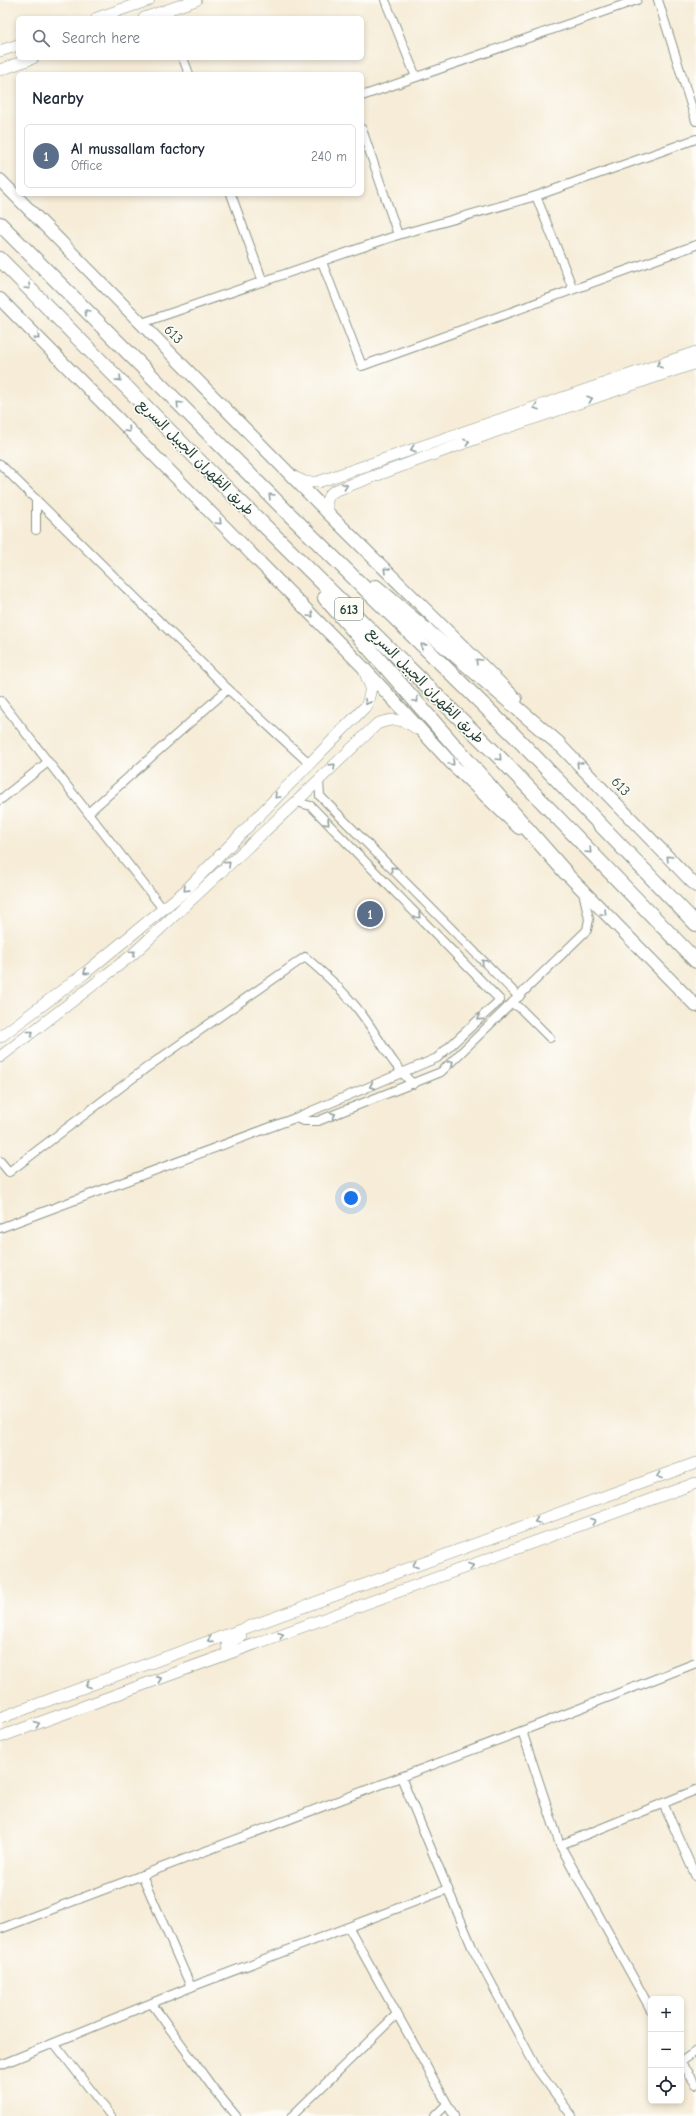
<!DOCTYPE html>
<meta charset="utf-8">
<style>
:root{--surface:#fff;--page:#f6f6f7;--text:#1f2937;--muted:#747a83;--line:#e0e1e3;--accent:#1f6fb2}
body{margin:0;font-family:"Comic Neue","Playpen Sans Arabic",sans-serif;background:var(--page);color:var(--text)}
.controls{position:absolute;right:12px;bottom:12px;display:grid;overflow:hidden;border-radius:6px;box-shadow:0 2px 6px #0003}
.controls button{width:36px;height:36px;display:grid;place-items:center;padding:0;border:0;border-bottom:1px solid var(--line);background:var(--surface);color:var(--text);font:20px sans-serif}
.you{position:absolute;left:351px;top:1198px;width:14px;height:14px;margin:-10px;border:3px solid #fff;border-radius:50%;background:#1a73e8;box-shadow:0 0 0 6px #1a73e833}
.badge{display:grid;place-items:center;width:26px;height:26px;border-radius:50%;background:var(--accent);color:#fff;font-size:13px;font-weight:700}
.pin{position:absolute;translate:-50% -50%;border:2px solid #fff;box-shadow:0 1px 4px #0006}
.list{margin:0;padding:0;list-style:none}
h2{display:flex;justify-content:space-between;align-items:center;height:52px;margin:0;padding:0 16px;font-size:17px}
h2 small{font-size:13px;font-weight:400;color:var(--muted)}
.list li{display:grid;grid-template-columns:26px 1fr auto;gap:12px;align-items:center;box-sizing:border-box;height:64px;margin:0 8px 8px;padding:0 8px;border:1px solid var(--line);border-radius:6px}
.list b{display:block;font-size:15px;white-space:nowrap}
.list p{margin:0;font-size:13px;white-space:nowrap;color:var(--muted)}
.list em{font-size:13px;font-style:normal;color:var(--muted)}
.icon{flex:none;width:22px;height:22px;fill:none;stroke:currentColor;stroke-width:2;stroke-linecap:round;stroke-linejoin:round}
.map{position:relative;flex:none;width:696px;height:2116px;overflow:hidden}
.search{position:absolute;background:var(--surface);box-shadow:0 2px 6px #0003;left:16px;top:16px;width:348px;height:44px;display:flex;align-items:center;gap:10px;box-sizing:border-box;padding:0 14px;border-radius:6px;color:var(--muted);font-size:15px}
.panel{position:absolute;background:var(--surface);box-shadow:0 2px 6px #0003;left:16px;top:72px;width:348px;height:124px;border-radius:6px}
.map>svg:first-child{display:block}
</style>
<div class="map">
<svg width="696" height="2116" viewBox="0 0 696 2116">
<rect width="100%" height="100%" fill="#fdfcf7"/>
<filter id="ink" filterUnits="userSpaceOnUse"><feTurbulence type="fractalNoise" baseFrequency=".025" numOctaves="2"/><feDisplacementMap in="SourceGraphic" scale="8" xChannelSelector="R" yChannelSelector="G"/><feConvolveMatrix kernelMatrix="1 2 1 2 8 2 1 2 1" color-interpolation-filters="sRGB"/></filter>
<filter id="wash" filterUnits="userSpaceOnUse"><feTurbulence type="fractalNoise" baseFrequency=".012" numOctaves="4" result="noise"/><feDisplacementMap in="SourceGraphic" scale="16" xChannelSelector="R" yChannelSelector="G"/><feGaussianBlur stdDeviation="0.9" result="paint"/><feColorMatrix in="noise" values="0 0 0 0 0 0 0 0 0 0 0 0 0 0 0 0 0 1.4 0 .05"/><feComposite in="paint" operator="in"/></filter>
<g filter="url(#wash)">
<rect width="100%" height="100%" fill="#f6ecd7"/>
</g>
<g filter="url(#ink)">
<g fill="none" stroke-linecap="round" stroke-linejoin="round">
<defs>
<g id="street">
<polyline points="385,0 416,77"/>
<polyline points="658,0 696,121"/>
<polyline points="167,10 170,18"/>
<polyline points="183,58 189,74"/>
<polyline points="362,96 637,0"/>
<polyline points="362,129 398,235"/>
<polyline points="231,194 263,282"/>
<polyline points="536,196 573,289"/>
<polyline points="322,262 362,366 696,245"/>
<polyline points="142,323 398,235 536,196 696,139"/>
<polyline points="0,464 228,689 309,763"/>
<polyline points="36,530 36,499"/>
<polyline points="0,700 163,909"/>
<polyline points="319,780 320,796 519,997"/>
<polyline points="0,800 48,762"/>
<polyline points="88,813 228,689"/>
<polyline points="512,1004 519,1007 550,1038"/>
<polyline points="295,1118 304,1121 318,1121 441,1072 587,930 589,919 583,892"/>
<path d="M0,1161L9,1172L146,1068L305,957C324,973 348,995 363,1016C380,1039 392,1065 413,1084"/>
<polyline points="0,1228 295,1118 437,1058 500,1000 311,806 296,802"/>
<polyline points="522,1731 560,1845 651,2010"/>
<polyline points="401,1777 472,1947 537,2069 572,2116"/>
<polyline points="663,1803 696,1877"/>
<polyline points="560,1845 696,1790"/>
<polyline points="142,1875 191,1987"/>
<polyline points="349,1928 454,2116"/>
<polyline points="0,1929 522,1731 696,1663"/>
<polyline points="152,2004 213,2088 236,2116"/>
<polyline points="55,2044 111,2116"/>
<polyline points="681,2062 696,2051"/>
<polyline points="681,2064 696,2084"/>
<polyline points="0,2065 191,1987 448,1889"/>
<polyline points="292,2116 397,2014"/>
<polyline points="435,2116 447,2104"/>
</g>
<g id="secondary">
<polyline points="97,18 149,0"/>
<polyline points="144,18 196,0"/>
<polyline points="0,51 18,45"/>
<polyline points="0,70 33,58"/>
<polyline points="294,477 305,482 318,482 696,352"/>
<path d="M329,514C326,505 325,497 334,491L494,432L696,363"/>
<polyline points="0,1037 85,973 185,891 367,705 371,688 364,670"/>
<path d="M0,1057L132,955L296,802L377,724C393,717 403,719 417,729"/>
<polyline points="238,1650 228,1650 227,1644 230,1641 241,1637"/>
<polyline points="0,1718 696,1463"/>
<polyline points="0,1737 696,1483"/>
</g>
<g id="primary">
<polyline points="0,180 329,514 516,699"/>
<polyline points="0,299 362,666 452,764 519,828"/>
<polyline points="552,737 696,886"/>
<polyline points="560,867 696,1006"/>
</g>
<g id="highway">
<polyline points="0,224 284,509 514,735 696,924"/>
<polyline points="0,259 212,474 497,755 696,961"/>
<polyline points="376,587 559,744"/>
<polyline points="325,598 566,873"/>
</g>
</defs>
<use href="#street" stroke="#8a9486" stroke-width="10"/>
<use href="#secondary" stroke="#8a9486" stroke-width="12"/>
<use href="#primary" stroke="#8a9486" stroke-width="14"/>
<use href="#highway" stroke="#8a9486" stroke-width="16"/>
<use href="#street" stroke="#fff" stroke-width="8"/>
<use href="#secondary" stroke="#fff" stroke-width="11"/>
<use href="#primary" stroke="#fff" stroke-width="12"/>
<use href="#highway" stroke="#fff" stroke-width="14"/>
</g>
<defs><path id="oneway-chevron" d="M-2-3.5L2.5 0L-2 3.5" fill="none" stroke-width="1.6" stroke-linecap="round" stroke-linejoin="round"/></defs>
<g stroke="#8f9e9a">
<use href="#oneway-chevron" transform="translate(28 287) rotate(45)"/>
<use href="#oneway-chevron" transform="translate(87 312) rotate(-135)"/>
<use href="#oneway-chevron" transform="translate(37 337) rotate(46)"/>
<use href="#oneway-chevron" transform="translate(659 365) rotate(161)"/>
<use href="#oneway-chevron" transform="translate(119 379) rotate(45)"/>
<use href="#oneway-chevron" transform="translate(590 399) rotate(-19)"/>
<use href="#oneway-chevron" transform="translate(179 404) rotate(-135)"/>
<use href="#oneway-chevron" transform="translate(536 407) rotate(161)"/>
<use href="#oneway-chevron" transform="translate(128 430) rotate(46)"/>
<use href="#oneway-chevron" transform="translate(467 442) rotate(-20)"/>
<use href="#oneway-chevron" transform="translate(413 449) rotate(161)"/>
<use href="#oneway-chevron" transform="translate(345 486) rotate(-20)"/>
<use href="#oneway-chevron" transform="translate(271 496) rotate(-135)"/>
<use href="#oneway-chevron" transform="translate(219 522) rotate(45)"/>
<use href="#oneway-chevron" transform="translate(386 570) rotate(-136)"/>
<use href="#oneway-chevron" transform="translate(311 615) rotate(45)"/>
<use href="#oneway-chevron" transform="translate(423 646) rotate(-136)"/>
<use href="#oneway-chevron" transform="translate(478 661) rotate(-134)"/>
<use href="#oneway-chevron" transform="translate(416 700) rotate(49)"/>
<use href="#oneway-chevron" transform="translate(367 702) rotate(119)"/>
<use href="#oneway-chevron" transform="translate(499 758) rotate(46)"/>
<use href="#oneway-chevron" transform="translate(452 763) rotate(46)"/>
<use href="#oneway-chevron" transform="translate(579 764) rotate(-134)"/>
<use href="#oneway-chevron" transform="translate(333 766) rotate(-44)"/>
<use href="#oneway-chevron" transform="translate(277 796) rotate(134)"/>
<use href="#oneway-chevron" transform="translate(327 823) rotate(46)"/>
<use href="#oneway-chevron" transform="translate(589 851) rotate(46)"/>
<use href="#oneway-chevron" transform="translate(669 858) rotate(-134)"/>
<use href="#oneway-chevron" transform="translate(228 864) rotate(-43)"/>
<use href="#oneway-chevron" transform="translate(393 869) rotate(-135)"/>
<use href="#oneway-chevron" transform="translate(186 889) rotate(136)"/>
<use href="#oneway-chevron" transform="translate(604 913) rotate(45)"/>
<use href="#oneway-chevron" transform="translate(418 916) rotate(46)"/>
<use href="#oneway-chevron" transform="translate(133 953) rotate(-41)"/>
<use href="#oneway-chevron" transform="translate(484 962) rotate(-135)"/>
<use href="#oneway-chevron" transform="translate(86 972) rotate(142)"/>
<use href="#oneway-chevron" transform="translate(480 1018) rotate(137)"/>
<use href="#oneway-chevron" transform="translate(31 1033) rotate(-38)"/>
<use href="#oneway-chevron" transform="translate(451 1063) rotate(-44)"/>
<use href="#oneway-chevron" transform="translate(372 1086) rotate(157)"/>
<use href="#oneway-chevron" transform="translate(333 1115) rotate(-21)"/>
<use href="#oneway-chevron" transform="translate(659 1476) rotate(160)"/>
<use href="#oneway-chevron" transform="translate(537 1521) rotate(160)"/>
<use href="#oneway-chevron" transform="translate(593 1521) rotate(-20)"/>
<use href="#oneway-chevron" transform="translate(415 1565) rotate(160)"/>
<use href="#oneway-chevron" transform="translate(471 1566) rotate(-20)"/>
<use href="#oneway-chevron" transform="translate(281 1635) rotate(-20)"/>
<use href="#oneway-chevron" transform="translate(210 1640) rotate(160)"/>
<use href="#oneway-chevron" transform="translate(159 1679) rotate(-20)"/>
<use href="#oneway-chevron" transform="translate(88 1685) rotate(160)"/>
<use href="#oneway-chevron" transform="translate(37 1724) rotate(-20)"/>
</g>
</g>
<g text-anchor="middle" stroke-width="3" stroke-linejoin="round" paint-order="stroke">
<rect fill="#fdfcf7" stroke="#62766e" stroke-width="1" x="335" y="598" width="28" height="22" rx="3"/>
<g font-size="13" font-weight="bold" fill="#1f3d34">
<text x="349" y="614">613</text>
</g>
<g font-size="14" fill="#1f3d34" stroke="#fdfcf7">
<text transform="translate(174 334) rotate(45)" y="5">613</text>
<text transform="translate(196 457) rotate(45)" y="5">طريق الظهران الجبيل السريع</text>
<text transform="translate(426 685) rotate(45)" y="5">طريق الظهران الجبيل السريع</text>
<text transform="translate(621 786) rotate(46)" y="5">613</text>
</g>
</g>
</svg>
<div class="controls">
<button>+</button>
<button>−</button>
<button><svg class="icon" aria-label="locate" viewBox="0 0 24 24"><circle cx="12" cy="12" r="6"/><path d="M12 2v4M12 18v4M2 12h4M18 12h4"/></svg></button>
</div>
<div class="you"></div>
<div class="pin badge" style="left:370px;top:914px;background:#5c6f8a">1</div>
<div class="search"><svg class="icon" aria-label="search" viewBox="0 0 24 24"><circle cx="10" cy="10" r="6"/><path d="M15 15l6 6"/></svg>Search here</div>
<section class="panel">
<h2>Nearby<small></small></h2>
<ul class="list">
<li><span class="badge" style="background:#5c6f8a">1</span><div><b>Al mussallam factory</b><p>Office</p></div><em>240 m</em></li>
</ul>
</section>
</div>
